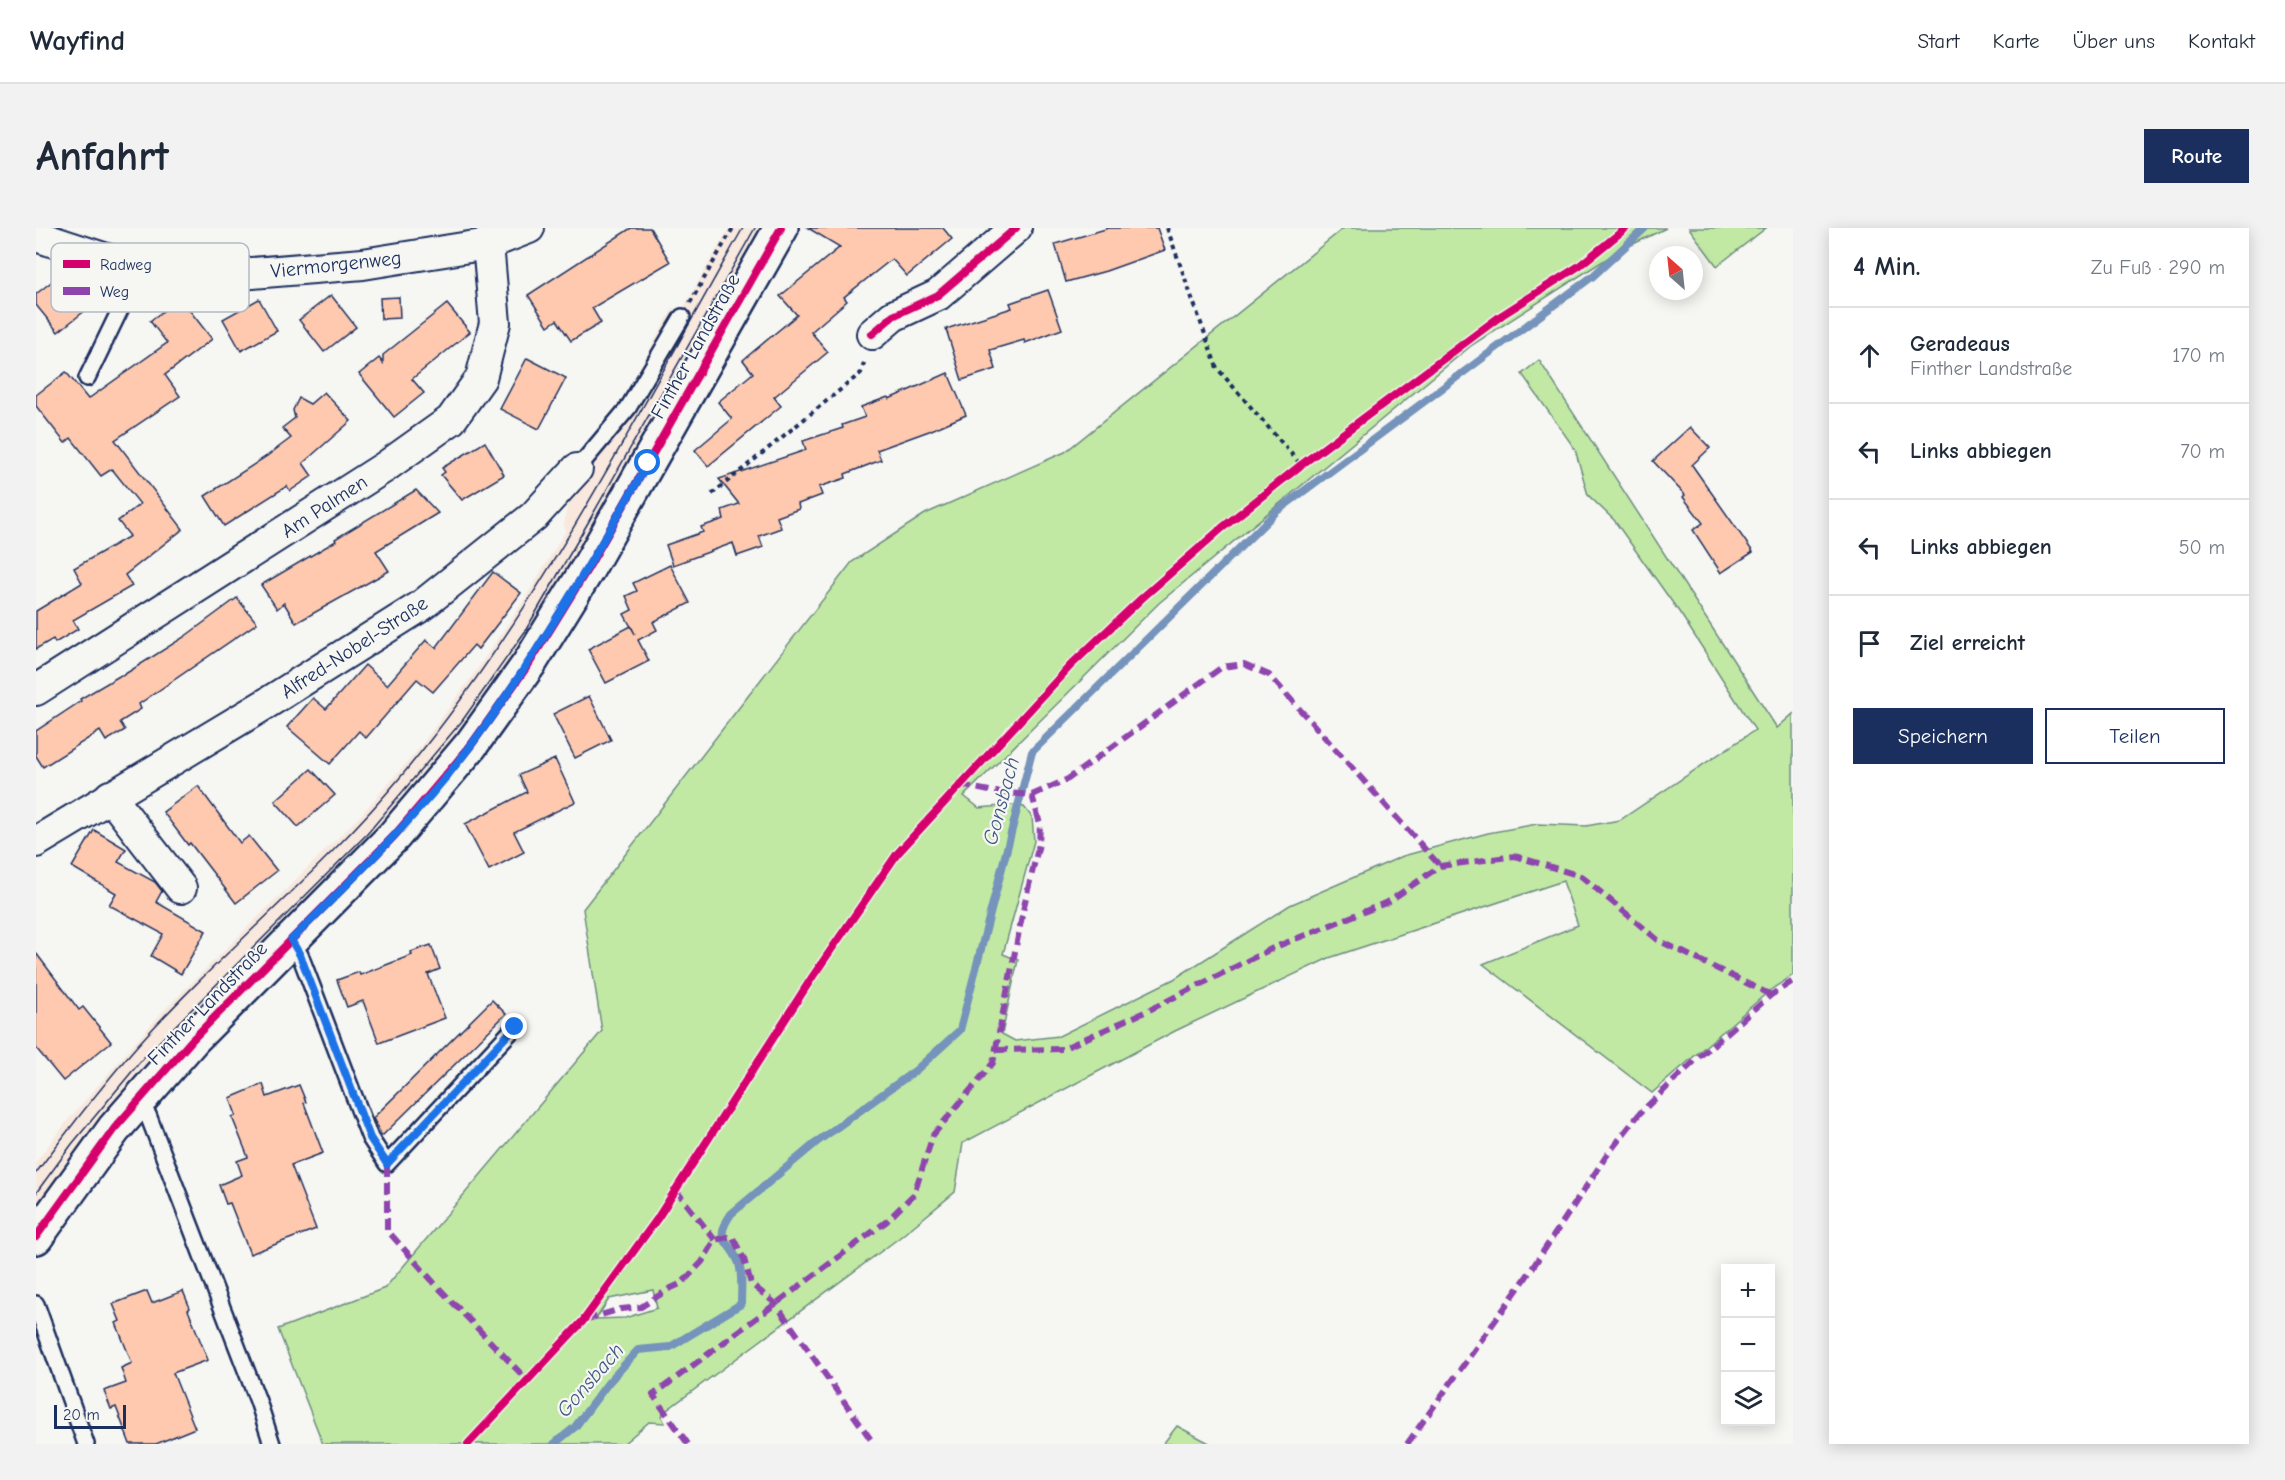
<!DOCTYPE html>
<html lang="de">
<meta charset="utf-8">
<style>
:root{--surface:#fff;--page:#f2f2f3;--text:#1f2937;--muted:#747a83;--line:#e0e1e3;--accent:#1b2f5e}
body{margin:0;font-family:"Comic Neue",sans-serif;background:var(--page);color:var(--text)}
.controls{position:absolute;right:18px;bottom:18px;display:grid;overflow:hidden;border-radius:0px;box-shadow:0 3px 15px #0003}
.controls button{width:54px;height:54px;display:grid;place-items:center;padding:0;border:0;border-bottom:2px solid var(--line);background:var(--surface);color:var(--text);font:30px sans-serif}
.compass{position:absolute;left:1613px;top:18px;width:54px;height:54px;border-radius:50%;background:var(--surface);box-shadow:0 3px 15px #0003;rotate:333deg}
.scale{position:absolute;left:18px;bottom:15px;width:72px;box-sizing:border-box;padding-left:6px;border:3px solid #1b2f5e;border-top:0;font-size:16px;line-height:21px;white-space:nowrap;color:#1b2f5e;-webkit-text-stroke:4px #f6f6f2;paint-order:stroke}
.stop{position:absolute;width:18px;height:18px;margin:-14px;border:4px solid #1a73e8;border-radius:50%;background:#fff}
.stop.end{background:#1a73e8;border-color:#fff;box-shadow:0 2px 6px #0008}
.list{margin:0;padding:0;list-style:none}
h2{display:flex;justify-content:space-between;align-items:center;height:78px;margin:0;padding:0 24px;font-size:26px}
h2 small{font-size:20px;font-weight:400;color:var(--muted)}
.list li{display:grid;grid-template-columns:39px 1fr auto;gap:18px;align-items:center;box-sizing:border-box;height:96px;padding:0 24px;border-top:2px solid var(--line)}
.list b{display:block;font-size:22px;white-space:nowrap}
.list p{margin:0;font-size:20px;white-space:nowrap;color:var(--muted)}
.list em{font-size:20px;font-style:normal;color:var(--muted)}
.actions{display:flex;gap:12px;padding:18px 24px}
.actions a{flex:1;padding:14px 0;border:2px solid var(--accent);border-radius:0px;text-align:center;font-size:21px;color:var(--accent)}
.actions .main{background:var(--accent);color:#fff}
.icon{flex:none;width:33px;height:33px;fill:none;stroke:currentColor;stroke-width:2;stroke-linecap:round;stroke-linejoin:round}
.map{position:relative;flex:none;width:1757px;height:1216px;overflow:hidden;border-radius:0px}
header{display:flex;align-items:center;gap:36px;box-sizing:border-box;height:84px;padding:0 30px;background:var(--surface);border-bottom:2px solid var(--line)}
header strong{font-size:28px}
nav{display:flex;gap:33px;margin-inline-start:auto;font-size:21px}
.intro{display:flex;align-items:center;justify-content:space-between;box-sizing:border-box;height:144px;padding:0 36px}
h1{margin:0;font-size:42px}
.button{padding:15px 27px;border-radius:0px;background:var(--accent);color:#fff;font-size:21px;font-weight:700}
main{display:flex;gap:36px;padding:0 36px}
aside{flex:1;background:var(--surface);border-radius:0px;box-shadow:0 3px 15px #0003}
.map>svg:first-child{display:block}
</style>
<header>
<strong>Wayfind</strong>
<nav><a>Start</a><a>Karte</a><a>Über uns</a><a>Kontakt</a></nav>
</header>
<div class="intro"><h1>Anfahrt</h1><a class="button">Route</a></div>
<main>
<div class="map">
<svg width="1757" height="1216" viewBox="0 0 1757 1216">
<rect width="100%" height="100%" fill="#f6f6f2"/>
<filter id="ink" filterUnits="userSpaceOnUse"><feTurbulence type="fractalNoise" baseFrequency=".0167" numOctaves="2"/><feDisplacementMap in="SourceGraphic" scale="12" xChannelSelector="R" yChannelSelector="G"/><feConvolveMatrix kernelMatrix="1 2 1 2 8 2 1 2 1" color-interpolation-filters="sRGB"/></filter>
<g filter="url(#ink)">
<polygon fill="#f8e8de" points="693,0 724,0 699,43 698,50 548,314 481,426 423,508 355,590 132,813 67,887 0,981 0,934 32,892 126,784 324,588 381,523 435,450 485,377 530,302 528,297 531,278 549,247 535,237 586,171 637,80 645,84"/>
<g fill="#c1e9a4" stroke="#6e8c81" stroke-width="1.5" fill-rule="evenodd">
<path d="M1308,0H1630L1581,24L1436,117L1123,375L928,568L943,580L977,577L988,579L996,589L998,613L967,726L982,732L966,806L979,813L1023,808L1138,751L1254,677L1367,628L1452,605L1501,596L1550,598L1584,592L1719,502L1646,388L1578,292L1552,267L1539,221L1486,146L1503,132L1741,500L1757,486V747L1733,763L1616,865L1447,736L1542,697L1527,653L1293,730L1139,803L927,915L919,964L863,1010L627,1185L626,1189L629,1195L613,1194L587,1216H287L242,1101L349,1060L566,803L547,681L816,334L889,286L1029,224ZM617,1062L621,1080L589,1090L560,1091L573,1071Z"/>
<polygon points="1653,0 1730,0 1681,38"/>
<polygon points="1141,1198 1175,1216 1127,1216"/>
</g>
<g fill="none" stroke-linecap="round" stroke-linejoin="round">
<path stroke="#7493bb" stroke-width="8" d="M518,1216L539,1199L572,1155L602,1122L634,1119L705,1076C705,1063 707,1045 702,1033C692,1010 677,1013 695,986L782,913L880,842L924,802L996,524L1241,283L1557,48L1609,0"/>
</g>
<g fill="#fec9af" stroke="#1b2f5e" stroke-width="1.5">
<polygon points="595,0 614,0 634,34 556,80 565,95 535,113 521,92 512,98 492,67"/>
<polygon points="772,0 907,0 916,11 871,48 856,31 808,69 811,73 775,104 792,124 738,169 745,178 672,238 659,222 696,191 682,174 717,145 707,132 761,87 744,68 804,19"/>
<polygon points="1073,0 1121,0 1129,22 1070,43 1030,54 1019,16"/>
<polygon points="23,48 50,82 22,104 0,77 0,66"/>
<polygon points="1012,62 1026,101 989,115 988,112 954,122 960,141 926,152 910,101 976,80 974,75"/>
<polygon points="295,67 320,99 288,124 263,92"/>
<polygon points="363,69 364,90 345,91 344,70"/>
<polygon points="144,70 176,111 129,147 144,168 79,212 147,301 89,347 96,358 37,392 42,401 19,415 17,411 0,421 0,383 46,355 38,340 94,308 82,293 104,276 76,241 65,248 35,210 29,215 0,178 0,167 30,144 52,171 131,115 114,93"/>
<polygon points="223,71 241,103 205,123 187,91"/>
<polygon points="411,76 434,104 376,151 388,165 358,189 323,146 343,130 347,135 347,127"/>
<polygon points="491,130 530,150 503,201 464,181"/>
<polygon points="912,145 930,187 893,203 841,222 845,232 809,246 810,250 783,259 786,267 762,276 763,281 741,289 745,300 723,308 727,319 701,328 697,315 637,337 630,317 667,304 665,299 688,291 686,282 703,276 683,251 770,222 767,213 807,200 806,197 829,189 825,179 852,169 853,171"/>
<polygon points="288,164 315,193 267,235 276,248 254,263 251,258 188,298 169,268 231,228 255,210 246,200 259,190 257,182 263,170 274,176"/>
<polygon points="1654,199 1674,220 1656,237 1717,324 1685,345 1657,302 1667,295 1647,269 1649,267 1617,233"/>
<polygon points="449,214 468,247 426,272 405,247 409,244 406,240"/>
<polygon points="380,262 402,285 340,323 353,343 260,395 248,375 241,381 225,357 300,313 299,311"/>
<polygon points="634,337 654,375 617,394 621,402 602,412 613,433 570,455 552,421 595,398 599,406 588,386 596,382 590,368 601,363 597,355"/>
<polygon points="457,344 485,365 442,421 438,417 397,464 381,451 330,510 323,503 294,536 251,499 277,470 290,481 329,437 351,457 390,412 400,420"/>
<polygon points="201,370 221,395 103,476 105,481 84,494 89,502 70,513 64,503 7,539 0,528 0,503 45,473 44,471 85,447 86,448 148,409"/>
<polygon points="553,468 575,512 539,530 517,486"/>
<polygon points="519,531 539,574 478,604 488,624 453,642 429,596 491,564 483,547"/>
<polygon points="275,541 299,567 262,599 239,573"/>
<polygon points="162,558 204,615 213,608 241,643 200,675 154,615 152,617 127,584"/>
<polygon points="58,602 90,621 82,634 119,654 126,663 120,674 170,703 145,746 115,728 127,706 73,677 80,665 36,639"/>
<polygon points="395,717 404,741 392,746 409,790 343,815 327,773 311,779 301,752 323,744 324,747 376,727 375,724"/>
<polygon points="0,725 43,782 47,779 75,814 27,853 0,820"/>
<polygon points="456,772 470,786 346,908 337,890"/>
<polygon points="227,856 231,869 263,857 270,874 268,875 287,925 255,937 280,1001 214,1026 194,975 190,976 183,957 206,947 201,933 212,929 196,889 200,887 194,870"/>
<polygon points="111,1063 116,1075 147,1063 154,1080 152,1082 172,1132 137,1145 159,1200 120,1216 94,1216 80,1179 75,1181 68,1163 90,1155 85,1140 96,1135 80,1095 84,1093 77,1076"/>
</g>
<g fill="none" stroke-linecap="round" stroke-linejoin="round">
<defs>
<g id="service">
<polyline points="51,150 96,57 98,40"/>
<polyline points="541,241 592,180 646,89"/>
<polyline points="255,712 264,727 334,910 351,936 479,799"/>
<polyline points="101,874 112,887 222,1173 236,1216"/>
<polyline points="0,1076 50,1216"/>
</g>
<g id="minor">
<polyline points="0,8 98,40 204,46 327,36 452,16 493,0"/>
<polyline points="836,106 857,88 902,67 980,0"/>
<polyline points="0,462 349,239 415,192 445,150 459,95 452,16"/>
<polyline points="74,568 145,660"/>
<polyline points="0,614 228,477 385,378 498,288 541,241"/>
</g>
<polyline id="secondary" points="0,1009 78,901 156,812 358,608 435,517 493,436 551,342 745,0"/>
</defs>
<use href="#service" stroke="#1b2f5e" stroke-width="20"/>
<use href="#minor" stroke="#1b2f5e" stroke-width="34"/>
<use href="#secondary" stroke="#1b2f5e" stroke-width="38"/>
<g stroke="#1b2f5e" stroke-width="4" stroke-dasharray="4.5 4.5" stroke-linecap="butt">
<polyline points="1131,0 1181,140 1265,237"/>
<polyline points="654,75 697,0"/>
<polyline points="676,266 825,145 829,132"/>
</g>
<use href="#service" stroke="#f6f6f2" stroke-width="15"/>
<use href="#minor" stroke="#f6f6f2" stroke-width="30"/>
<use href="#secondary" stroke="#f6f6f2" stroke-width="33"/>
<g stroke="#1b2f5e" stroke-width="1.5">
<path d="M0,945C32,902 65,859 100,819C185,724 286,644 367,546C504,381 601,186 707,0"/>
<polyline points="0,965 36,916 108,829 331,606 426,493 488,405 553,293 719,0"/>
</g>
<g stroke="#8e44ad" stroke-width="6" stroke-dasharray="12 6" stroke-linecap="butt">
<polyline points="924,557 958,564 996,567 1032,551 1186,439 1208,436 1233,447 1404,638"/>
<polyline points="960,822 1026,821 1111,783 1237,720 1352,674 1404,638 1479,628 1545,648 1622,712 1735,767"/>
<polyline points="351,936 351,1002 401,1058 491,1152"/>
<polyline points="639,961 679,1012"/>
<polyline points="549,1092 585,1081 605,1079 633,1061 646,1055 666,1034 679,1012 696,1008 708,1031 715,1056 739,1075 838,1216"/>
<polyline points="652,1216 617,1167 851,993 878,966 897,907 957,835 988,678 1003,616 1004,596 996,567"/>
<polyline points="1371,1216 1489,1051 1571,927 1604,885 1664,828 1735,767 1757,753"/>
</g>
<defs>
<g id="cycleway">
<polyline points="836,106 857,88 902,67 980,0"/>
<polyline points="0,1009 78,901 156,812 358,608 435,517 493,436 551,342 745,0"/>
<polyline points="432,1216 547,1093 621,991 777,748 861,626 1035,437 1106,370 1186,300 1265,237 1466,87 1543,38 1590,0"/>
</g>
</defs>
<use href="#cycleway" stroke="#f6f6f2" stroke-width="11"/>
<use href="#cycleway" stroke="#d6006c" stroke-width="8"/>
</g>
</g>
<g fill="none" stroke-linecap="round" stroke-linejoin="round" filter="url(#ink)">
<path stroke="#1a73e8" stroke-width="8" d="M479,799L351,936L334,910L264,727L255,712C318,650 383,587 436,516C502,426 557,331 612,235"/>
</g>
<g text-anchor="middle" stroke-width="4.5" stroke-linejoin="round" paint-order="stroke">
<g font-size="20" fill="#1b2f5e" stroke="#f6f6f2">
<text transform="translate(300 36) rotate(-6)" y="7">Viermorgenweg</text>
<text transform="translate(659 118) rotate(-61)" y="7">Finther Landstraße</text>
<text transform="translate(288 278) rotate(-33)" y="7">Am Palmen</text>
<text transform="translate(318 419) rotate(-33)" y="7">Alfred-Nobel-Straße</text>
<text transform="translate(171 775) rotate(-46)" y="7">Finther Landstraße</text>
</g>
<g font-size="21" font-style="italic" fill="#405885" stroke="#f6f6f2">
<text transform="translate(965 573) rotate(-75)" y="7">Gonsbach</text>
<text transform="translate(554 1152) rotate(-49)" y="7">Gonsbach</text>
</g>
</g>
<rect x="15" y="15" width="198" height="69" rx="9" fill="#f6f6f2" stroke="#b4bac6" stroke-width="1.5"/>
<rect x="27" y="32" width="27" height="8" fill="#d6006c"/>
<rect x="27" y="59" width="27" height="8" fill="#8e44ad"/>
<g font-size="16" fill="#1b2f5e">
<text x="64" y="42">Radweg</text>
<text x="64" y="69">Weg</text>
</g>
</svg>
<div class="controls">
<button>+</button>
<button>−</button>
<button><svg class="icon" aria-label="layers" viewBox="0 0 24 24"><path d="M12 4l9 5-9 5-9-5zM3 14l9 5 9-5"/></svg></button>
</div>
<svg class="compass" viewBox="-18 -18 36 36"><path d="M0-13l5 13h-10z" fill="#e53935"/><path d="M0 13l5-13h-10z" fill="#747a83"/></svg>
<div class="scale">20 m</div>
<div class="stop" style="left:612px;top:235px"></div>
<div class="stop end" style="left:479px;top:799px"></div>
</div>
<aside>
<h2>4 Min.<small>Zu Fuß · 290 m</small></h2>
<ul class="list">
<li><svg class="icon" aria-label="ahead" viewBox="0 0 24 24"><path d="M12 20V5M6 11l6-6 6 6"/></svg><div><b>Geradeaus</b><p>Finther Landstraße</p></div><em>170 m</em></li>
<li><svg class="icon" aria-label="left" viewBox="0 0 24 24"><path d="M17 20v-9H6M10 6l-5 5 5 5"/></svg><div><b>Links abbiegen</b></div><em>70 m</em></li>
<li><svg class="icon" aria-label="left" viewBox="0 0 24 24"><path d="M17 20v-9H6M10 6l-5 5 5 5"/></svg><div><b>Links abbiegen</b></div><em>50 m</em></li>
<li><svg class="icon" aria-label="arrive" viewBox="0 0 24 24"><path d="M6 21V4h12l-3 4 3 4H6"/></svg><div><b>Ziel erreicht</b></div></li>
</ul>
<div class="actions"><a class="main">Speichern</a><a>Teilen</a></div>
</aside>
</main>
